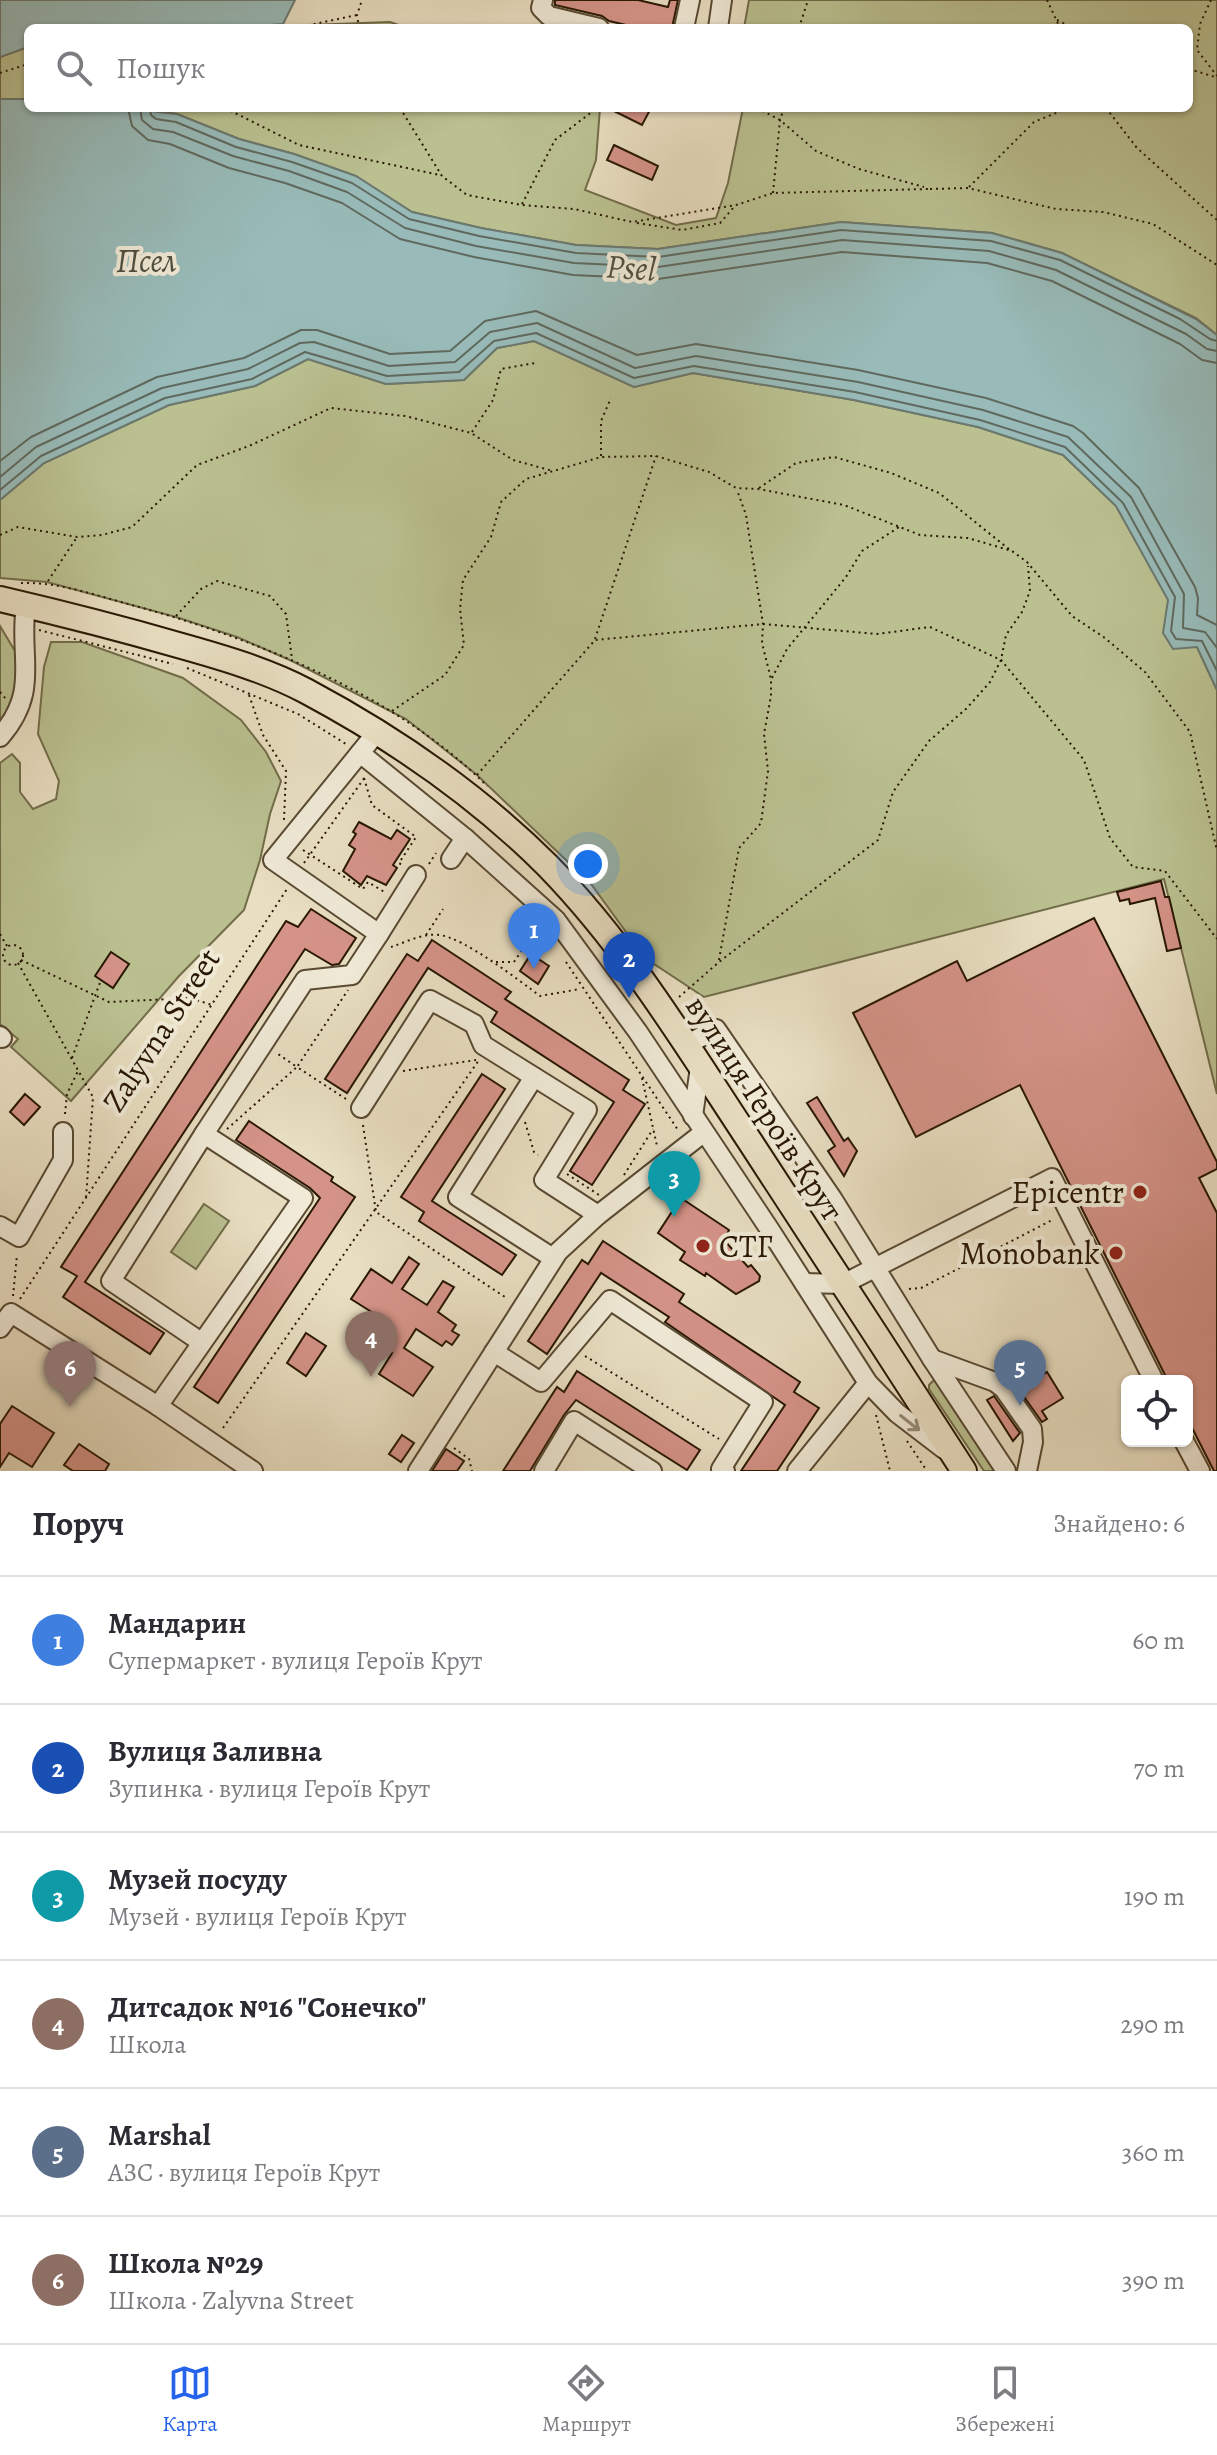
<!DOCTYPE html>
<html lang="uk">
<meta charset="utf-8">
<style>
:root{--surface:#fff;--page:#f2f2f3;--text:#2b2b33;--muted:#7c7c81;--line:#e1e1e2;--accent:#2563eb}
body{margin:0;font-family:Alegreya,serif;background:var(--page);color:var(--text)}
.controls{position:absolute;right:24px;bottom:24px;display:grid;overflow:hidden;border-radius:12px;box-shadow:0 2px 6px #0004}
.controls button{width:72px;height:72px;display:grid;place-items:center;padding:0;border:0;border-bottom:2px solid var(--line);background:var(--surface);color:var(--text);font:40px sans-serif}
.you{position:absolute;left:588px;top:864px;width:28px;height:28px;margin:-20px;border:6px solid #fff;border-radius:50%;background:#1a73e8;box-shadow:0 0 0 12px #1a73e833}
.badge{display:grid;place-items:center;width:52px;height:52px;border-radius:50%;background:var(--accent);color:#fff;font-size:26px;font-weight:700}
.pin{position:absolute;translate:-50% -66px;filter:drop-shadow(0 2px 4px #0008)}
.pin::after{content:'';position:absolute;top:42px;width:28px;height:24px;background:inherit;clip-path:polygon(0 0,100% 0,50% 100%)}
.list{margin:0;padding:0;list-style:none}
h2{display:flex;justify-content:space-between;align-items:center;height:104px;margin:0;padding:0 32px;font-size:34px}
h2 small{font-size:26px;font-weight:400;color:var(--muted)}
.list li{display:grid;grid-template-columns:52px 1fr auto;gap:24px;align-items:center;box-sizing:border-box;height:128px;padding:0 32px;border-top:2px solid var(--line)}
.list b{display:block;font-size:30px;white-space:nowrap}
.list p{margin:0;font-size:26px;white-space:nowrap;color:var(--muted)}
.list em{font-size:26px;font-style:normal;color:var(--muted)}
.icon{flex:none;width:44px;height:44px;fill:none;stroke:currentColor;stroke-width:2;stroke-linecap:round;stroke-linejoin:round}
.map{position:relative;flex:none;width:1217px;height:1471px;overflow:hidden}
.search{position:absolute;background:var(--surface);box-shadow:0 2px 6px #0004;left:24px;right:24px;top:24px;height:88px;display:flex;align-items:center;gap:20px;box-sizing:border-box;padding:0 28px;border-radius:12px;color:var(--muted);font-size:30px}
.sheet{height:872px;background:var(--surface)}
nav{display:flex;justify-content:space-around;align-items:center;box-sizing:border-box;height:112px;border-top:2px solid var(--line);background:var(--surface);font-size:22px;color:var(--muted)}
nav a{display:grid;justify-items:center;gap:4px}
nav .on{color:var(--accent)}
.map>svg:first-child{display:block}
</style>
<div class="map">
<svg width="1217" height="1471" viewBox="0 0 1217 1471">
<rect width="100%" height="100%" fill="#e8dec1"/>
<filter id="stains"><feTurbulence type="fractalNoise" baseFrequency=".0025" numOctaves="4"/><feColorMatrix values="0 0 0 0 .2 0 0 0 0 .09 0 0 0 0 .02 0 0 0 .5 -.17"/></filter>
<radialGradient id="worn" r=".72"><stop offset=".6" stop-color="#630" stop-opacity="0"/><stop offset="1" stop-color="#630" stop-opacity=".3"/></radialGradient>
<g fill="#bac090" stroke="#716c49" stroke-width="2">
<polygon points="749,0 1217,0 1217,335 1196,318 1062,253 992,233 841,222 658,249 576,245 481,228 412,212 355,176 294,154 239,139 177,114 126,108 600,108 596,160 585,190 676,225 716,218 728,183 743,108 1189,108 1189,28 744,28"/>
<polygon points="390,22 407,28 229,28"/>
<polygon points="28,47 28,99 0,99 0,57"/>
<polygon points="534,341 634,387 693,373 854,400 978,427 1063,455 1116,506 1197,647 1217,690 1217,1094 1164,879 704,997 645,958 591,884 477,775 406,719 292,661 237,637 176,617 47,582 0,578 0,500 44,463 169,405 255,386 308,359 386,384 464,380 497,348"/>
<polygon points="0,626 15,651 18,687 0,724"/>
<polygon points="51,642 82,642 183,678 241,720 266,752 281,781 270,814 260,860 244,910 179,976 71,1101 11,1047 18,1039 0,1024 0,763 12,754 20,763 20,792 33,809 56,799 59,781 38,734 44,667"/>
<polygon points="204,1204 229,1221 196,1269 171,1252"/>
<polygon points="934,1380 936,1380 996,1471 984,1471 929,1389 929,1385"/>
</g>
<g fill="#98bbb9" stroke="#6b7970" stroke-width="2">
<polygon points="0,0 295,0 283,24 229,28 28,28 28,47 0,57"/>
<polygon points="0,99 28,99 28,108 126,108 177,114 239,139 294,154 356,176 412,212 481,228 576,245 658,249 841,222 992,233 1062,253 1196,319 1217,335 1217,690 1197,647 1173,649 1163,633 1168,600 1116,506 1063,455 978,427 854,400 693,373 634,387 534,341 497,348 464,380 386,384 308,359 255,386 169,405 44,463 0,500"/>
</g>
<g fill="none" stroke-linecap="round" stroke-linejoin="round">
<g stroke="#60695e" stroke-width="2">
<polyline points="128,108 132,126 148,140 170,144 229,168 285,183 342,203 400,239 474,257 573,275 658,279 842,252 987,263 1052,281 1180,344 1202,360 1217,363"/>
<polyline points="140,108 142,120 153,129 173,132 233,156 289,171 347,192 405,228 476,246 574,263 658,267 842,240 989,251 1056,270 1186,334 1207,349 1217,351"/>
<polyline points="150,108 151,115 156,119 176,122 236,147 292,162 352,183 409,219 479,236 576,253 658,257 841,230 991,241 1060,260 1180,319 1210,339 1217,341"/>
<polyline points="0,461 31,437 157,377 244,358 301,330 317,330 390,354 450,351 485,321 536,311 637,355 696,344 858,370 986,398 1073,426 1083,433 1139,488 1195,587 1198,598 1197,615 1217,625"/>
<polyline points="0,477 36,447 162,388 248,369 300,343 314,342 389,366 455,362 490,332 537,323 635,368 696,356 858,382 983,410 1068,437 1131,497 1184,594 1183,628 1205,632 1217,648"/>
<polyline points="0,490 41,456 165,398 252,379 305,352 387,376 459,372 494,341 536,333 634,378 694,366 855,392 980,420 1065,447 1123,503 1175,597 1171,631 1176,639 1202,641 1217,671"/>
</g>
</g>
<g fill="#d59388" stroke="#281702" stroke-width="2">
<polygon points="555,0 638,0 668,7 670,0 678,0 672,28 639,28 609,21 602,16 555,5"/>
<polygon points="608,108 651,108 642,125"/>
<polygon points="614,145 658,166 652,180 607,160"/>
<polygon points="359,822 391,839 397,830 410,839 393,865 397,868 386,885 367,876 361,885 343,871 355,849 349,845 356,834 353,832"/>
<polygon points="1161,881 1165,897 1169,897 1181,948 1167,951 1155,898 1130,904 1129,899 1120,901 1117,892"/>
<polygon points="311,909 356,938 339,964 332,965 305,949 85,1282 164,1333 150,1354 63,1297 77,1276 61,1267 286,921 298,927"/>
<polygon points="1094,918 1217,1162 1217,1169 1199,1178 1217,1213 1217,1471 1214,1471 1187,1418 1187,1381 1168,1381 1020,1085 916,1137 853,1013 957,961 967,981"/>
<polygon points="432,940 511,992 505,999 629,1080 623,1090 645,1104 592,1185 570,1171 614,1102 491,1022 497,1012 428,968 347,1093 325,1079 407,954 418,961"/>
<polygon points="111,952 129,964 113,988 95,976"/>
<polygon points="531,954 549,966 538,984 520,971"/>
<polygon points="482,1074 505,1089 432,1201 516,1255 502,1275 419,1221 424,1212 401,1197"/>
<polygon points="25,1094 40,1107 24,1125 10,1112"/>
<polygon points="817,1097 844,1141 848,1138 857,1151 844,1176 828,1151 835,1146 807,1103"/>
<polygon points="249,1121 333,1177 331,1181 355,1197 218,1403 194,1387 320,1198 310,1188 236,1140"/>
<polygon points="681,1198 729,1230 724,1240 748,1267 751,1265 760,1276 759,1281 736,1294 706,1273 705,1276 680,1260 685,1252 658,1233"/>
<polygon points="603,1241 684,1294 679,1302 800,1382 794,1392 819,1408 777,1471 741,1471 785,1405 665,1322 669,1317 601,1273 547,1354 528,1341 582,1260 588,1264"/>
<polygon points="409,1257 419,1264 402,1289 427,1305 443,1281 454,1287 438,1312 456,1325 452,1331 459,1335 452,1345 446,1341 442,1346 416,1329 404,1348 433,1367 413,1396 379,1374 392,1353 368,1338 381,1318 351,1299 371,1269 392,1283"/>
<polygon points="306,1333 326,1346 306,1376 287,1363"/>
<polygon points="577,1371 700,1450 687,1470 576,1400 564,1415 530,1471 503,1471 557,1387 564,1392"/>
<polygon points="1047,1372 1063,1398 1042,1411 1047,1419 1042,1422 1014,1383 1020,1379 1025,1386"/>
<polygon points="994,1396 1020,1433 1013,1441 987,1400"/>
<polygon points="12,1406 54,1433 32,1467 9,1453 0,1467 0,1424"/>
<polygon points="402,1435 414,1443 401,1462 389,1454"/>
<polygon points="79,1444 109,1464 105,1471 73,1471 64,1465"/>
<polygon points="446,1449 464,1461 457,1471 432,1471"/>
</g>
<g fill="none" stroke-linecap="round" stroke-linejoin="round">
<defs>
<g id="minor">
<polyline points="543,0 541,8 549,16 599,28"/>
<polyline points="684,28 690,0"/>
<polyline points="718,28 722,0"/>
<path d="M0,737C41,690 18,657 26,605"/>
<polyline points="360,753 465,838 556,920 638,1032 770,1230 868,1383 897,1413 944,1449"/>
<polyline points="451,859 465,838"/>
<polyline points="379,934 416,875"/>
<polyline points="0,1036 2,1038"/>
<polyline points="686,1045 716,1029 832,1198 932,1359 1006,1471"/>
<polyline points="534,1077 458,1197 553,1258"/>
<polyline points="361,1108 430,1000 474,1024 483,1045 587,1110 544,1180 598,1215"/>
<polyline points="693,1116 700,1067"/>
<polyline points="0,1226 19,1237 63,1160 63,1132"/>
<polyline points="804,1283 843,1284 1052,1178 1154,1381"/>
<polyline points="0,1328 11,1313 158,1406 253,1471"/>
<polyline points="201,1342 111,1281 204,1134"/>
<polyline points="494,1352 541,1382 610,1300 763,1402 721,1469 725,1471"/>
<polyline points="932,1359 995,1382 1004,1389 1032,1429 1033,1442 1027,1471"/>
<polyline points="158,1406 303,1198 204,1134 305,980 352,975 379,934 273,860 377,732"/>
<polyline points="1184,1441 1200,1471"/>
<polyline points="418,1471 558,1252 598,1215 703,1133"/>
<polyline points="544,1471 574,1421 652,1471"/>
<polyline points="797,1471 868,1383"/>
</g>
<path id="major" d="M0,599C60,613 119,628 178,645C221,657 266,670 306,691C394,738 477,795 548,866C627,947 687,1046 749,1140C821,1251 893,1360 964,1471"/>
</defs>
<use href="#minor" stroke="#584932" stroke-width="22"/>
<use href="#major" stroke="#281702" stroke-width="28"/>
<g stroke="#281702" stroke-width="2" stroke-dasharray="2 4" stroke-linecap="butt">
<polyline points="1047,0 1060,28"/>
<polyline points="1211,0 1200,24 1197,50 1217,76"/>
<polyline points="1057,20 1073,28"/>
<polyline points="296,28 357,15"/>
<polyline points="359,28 357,15 362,0"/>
<polyline points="799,28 808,0"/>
<polyline points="1189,69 1215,77"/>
<polyline points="0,73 28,64"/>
<polyline points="225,108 299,145 440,175"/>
<polyline points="400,108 442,176 467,195 522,205 574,209 632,222 736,205 773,193 928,189"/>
<polyline points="757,108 780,120 816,151 859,169 924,187"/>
<polyline points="1106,108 1137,148 1217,220"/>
<polyline points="969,187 1034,122 1068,108"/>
<polyline points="930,189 968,188 1056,209 1103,212 1153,224 1217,265"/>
<polyline points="773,193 780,120 784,108"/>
<polyline points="522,204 555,140 597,108"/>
<polyline points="637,223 682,230 720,223 734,207"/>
<polyline points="472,432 493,400 501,369 535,363"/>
<polyline points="601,456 601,421 611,398"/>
<polyline points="759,488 796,463 834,457 891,473 939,493 1010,550"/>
<polyline points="0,535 18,527 77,537 102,535 132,527 197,465 249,446 331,408 405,416 471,433 513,460 553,471"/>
<polyline points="48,581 77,537"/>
<path d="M21,583C58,582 92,594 128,604C251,637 396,694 487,786"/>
<polyline points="176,616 201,589 217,581 270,596 286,614 292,659"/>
<polyline points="39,630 173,664"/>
<polyline points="595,639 656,456"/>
<polyline points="187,668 298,714 346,744"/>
<polyline points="772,678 787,649 846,577 862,551 899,527"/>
<polyline points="0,692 6,699"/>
<polyline points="249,695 263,735 286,771 284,820"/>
<polyline points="392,711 445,675 464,645 460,609 463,580 491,537 501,502 526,479 601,457 656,456 709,472 736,488 758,489 844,505 920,535 968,538 1012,551 1027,562 1072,616 1105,638 1145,672 1190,732 1217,851"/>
<polyline points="477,775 595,640 763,624 877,634 930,627 1001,660 1084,760 1110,838 1133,867 1165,871 1217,939"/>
<polyline points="364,778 372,805 416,837 399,863 402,865"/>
<polyline points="303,850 363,889 368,882 386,893"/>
<polyline points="304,863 365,777"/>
<polyline points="429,864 436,853"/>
<polyline points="0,934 7,946"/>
<polyline points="426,935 443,909"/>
<circle cx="13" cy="955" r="10"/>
<path d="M391,947C406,942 423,933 439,935C463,937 520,981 540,996L580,989"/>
<polyline points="21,960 109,1002 190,998 212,1005"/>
<polyline points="719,960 739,848 761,823 768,771 764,734 771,696 771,679 762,643 763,624 746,515 737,490"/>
<polyline points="496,962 514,962 530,938"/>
<polyline points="566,962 678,1130"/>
<polyline points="18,963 93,1097 86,1198"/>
<polyline points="679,997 719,962 878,840 893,792 929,741 967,708 990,682 1001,660 1006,635 1022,612 1030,591 1028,566"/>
<polyline points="72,1058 101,980"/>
<polyline points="403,1071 476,1060"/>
<polyline points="642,1078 657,1146"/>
<polyline points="346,1099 297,1067 348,990"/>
<polyline points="65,1114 67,1094 78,1071"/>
<polyline points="525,1122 534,1152 538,1155"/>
<polyline points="363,1125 376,1212 508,1299"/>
<polyline points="227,1129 297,1067 278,1054"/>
<polyline points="567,1174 599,1195"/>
<polyline points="624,1175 653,1129"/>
<polyline points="909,1289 921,1288 1054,1219"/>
<polyline points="13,1296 17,1255"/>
<polyline points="20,1299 287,889"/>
<polyline points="585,1356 719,1439"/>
<polyline points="876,1415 890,1471"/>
<polyline points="223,1428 479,1060"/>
<polyline points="907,1441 927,1471"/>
<polyline points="454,1448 469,1459 472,1471"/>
</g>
<use href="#minor" stroke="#f0ead7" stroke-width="18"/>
<use href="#major" stroke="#e8dec1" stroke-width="24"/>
</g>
<defs><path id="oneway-shaft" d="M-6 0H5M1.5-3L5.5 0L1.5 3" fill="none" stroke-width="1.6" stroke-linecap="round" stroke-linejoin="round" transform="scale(2)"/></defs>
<use stroke="#968b77" href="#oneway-shaft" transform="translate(910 1423) rotate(38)"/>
<g fill="#8f2418" stroke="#f0ead7" stroke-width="3">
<circle cx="1140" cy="1192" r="8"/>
<circle cx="703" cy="1246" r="8"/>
<circle cx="1116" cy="1253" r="8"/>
</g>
<g text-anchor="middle" stroke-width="8" stroke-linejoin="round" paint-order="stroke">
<g font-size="32" fill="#281702" stroke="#f0ead7">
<text transform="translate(161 1030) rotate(-57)" y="11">Zalyvna Street</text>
<text transform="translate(765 1108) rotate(57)" y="11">вулиця Героїв Крут</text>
</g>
<g font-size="32" fill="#281702" stroke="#f0ead7" text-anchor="end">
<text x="1124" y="1203">Epicentr</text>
<text x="719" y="1257" text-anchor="start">СТГ</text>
<text x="1100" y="1264">Monobank</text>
</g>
<g font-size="34" font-style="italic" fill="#4f5042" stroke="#f0ead7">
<text x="146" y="272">Псел</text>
<text transform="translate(631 267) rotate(4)" y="12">Psel</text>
</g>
</g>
<rect width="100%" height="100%" filter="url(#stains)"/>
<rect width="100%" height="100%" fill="url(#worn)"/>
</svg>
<div class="controls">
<button><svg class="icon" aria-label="locate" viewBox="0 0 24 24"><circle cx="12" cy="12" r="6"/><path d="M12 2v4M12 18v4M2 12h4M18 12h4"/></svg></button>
</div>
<div class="you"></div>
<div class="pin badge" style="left:534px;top:969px;background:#3f7fe0">1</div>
<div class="pin badge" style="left:629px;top:998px;background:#1a4fb4">2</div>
<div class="pin badge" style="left:674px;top:1217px;background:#0f9aa8">3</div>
<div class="pin badge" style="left:371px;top:1377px;background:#8d6e63">4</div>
<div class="pin badge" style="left:1020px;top:1406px;background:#5c6f8a">5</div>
<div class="pin badge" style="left:70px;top:1407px;background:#8d6e63">6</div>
<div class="search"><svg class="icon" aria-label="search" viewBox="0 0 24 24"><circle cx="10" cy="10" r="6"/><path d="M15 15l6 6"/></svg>Пошук</div>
</div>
<section class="sheet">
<h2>Поруч<small>Знайдено: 6</small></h2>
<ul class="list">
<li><span class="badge" style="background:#3f7fe0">1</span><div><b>Мандарин</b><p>Супермаркет · вулиця Героїв Крут</p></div><em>60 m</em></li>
<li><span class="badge" style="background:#1a4fb4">2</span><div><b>Вулиця Заливна</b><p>Зупинка · вулиця Героїв Крут</p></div><em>70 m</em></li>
<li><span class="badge" style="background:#0f9aa8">3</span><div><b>Музей посуду</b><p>Музей · вулиця Героїв Крут</p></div><em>190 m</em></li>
<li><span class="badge" style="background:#8d6e63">4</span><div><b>Дитсадок №16 &quot;Сонечко&quot;</b><p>Школа</p></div><em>290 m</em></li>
<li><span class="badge" style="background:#5c6f8a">5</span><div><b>Marshal</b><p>АЗС · вулиця Героїв Крут</p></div><em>360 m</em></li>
<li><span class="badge" style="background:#8d6e63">6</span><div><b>Школа №29</b><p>Школа · Zalyvna Street</p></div><em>390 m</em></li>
</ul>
</section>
<nav>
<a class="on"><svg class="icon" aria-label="map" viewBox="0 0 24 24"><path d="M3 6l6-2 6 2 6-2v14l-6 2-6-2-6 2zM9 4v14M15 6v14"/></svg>Карта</a>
<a><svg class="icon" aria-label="directions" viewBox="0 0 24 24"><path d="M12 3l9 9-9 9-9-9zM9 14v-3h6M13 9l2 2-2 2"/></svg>Маршрут</a>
<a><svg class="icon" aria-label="saved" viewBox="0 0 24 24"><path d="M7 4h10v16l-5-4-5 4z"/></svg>Збережені</a>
</nav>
